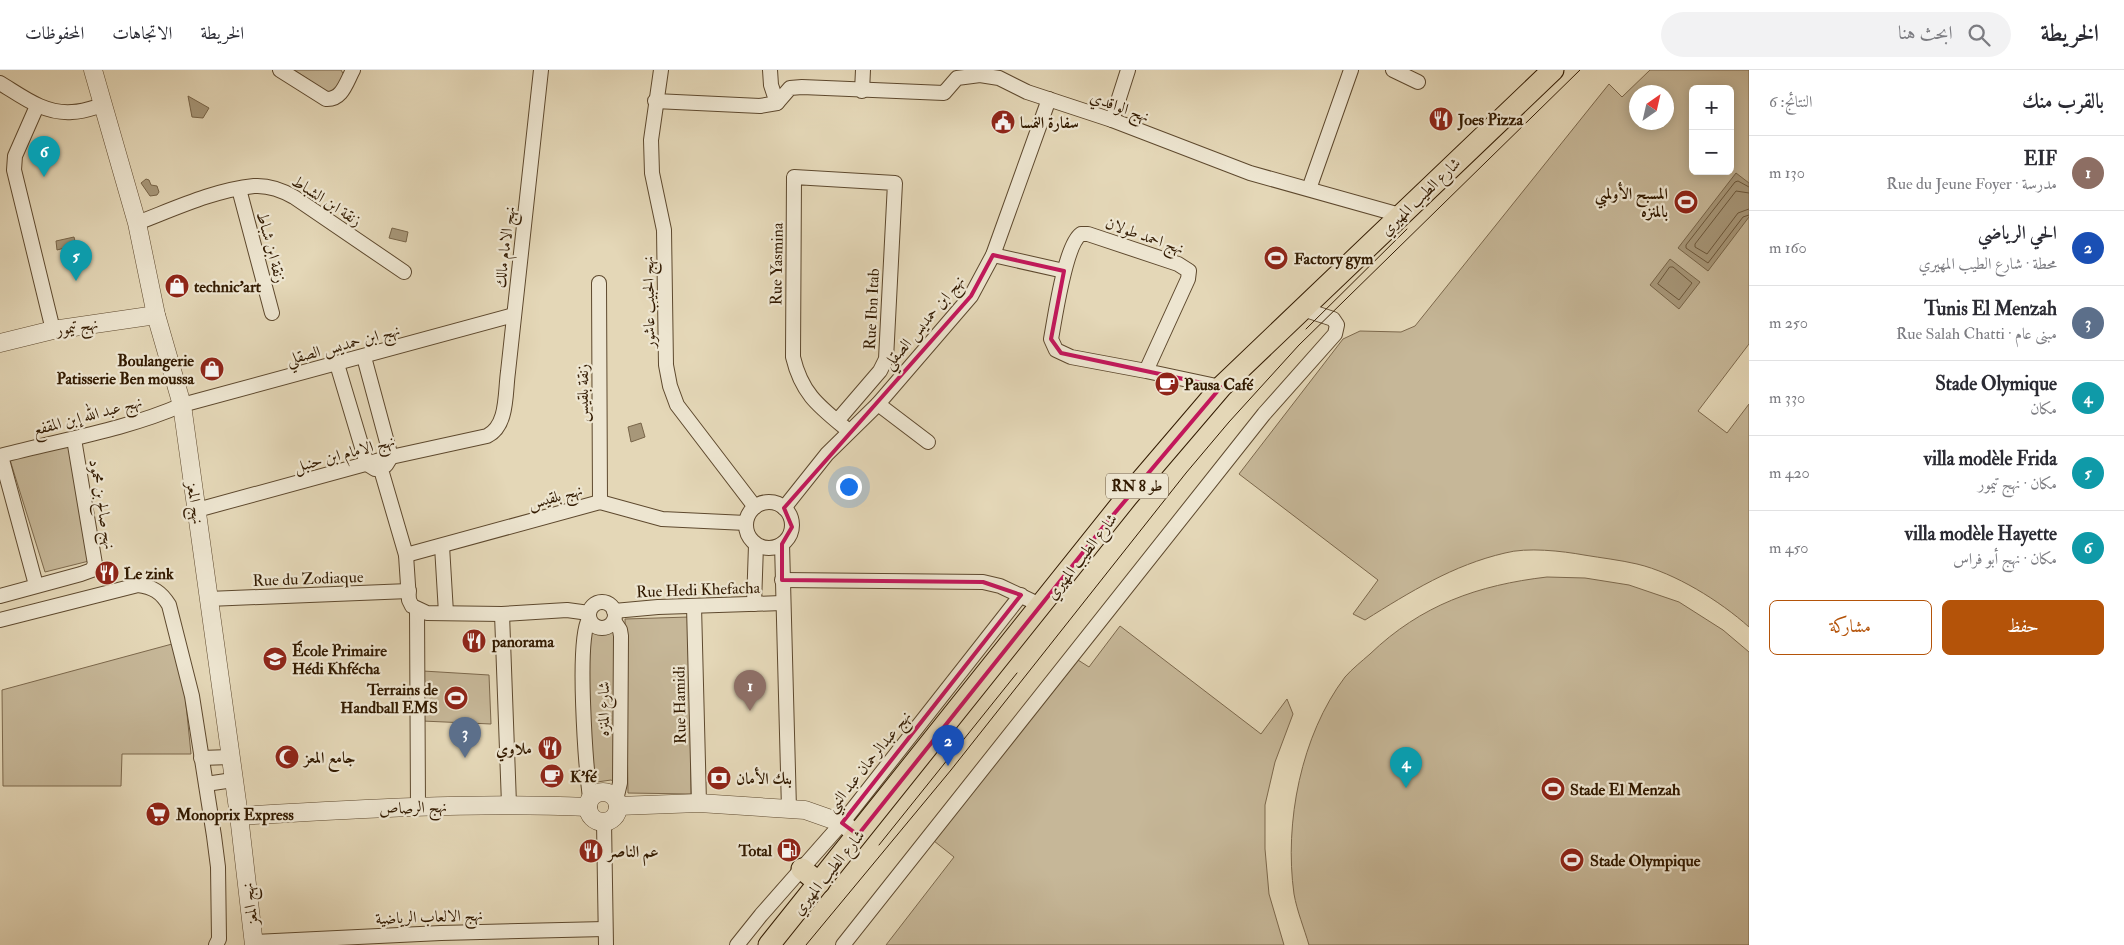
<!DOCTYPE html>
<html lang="ar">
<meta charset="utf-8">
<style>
:root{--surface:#fff;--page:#f2f2f3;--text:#2b2b33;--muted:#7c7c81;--line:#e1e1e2;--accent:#b45309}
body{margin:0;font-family:"IM FELL Double Pica",Amiri,serif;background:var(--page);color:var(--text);direction:rtl}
.controls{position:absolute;right:15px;top:15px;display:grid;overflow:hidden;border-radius:8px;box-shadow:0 2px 12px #0003}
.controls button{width:45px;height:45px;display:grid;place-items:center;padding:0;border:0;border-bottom:1px solid var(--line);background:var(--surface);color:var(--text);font:25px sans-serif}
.compass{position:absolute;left:1629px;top:15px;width:45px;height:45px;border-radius:50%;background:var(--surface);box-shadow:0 2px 12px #0003;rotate:34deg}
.you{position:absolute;left:848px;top:416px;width:18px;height:18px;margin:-12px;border:4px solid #fff;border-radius:50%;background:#1a73e8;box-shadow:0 0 0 8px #1a73e833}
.badge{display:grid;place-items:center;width:32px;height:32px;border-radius:50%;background:var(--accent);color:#fff;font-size:16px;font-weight:700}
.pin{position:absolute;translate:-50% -41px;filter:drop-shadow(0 1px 2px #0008)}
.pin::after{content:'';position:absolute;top:26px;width:18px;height:15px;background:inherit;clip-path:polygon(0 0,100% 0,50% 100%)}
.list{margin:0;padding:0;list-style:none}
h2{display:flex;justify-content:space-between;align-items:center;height:65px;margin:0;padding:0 20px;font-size:21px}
h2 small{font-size:16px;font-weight:400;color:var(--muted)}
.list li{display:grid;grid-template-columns:32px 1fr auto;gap:15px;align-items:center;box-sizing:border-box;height:75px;padding:0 20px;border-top:1px solid var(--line)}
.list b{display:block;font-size:19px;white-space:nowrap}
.list p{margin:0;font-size:16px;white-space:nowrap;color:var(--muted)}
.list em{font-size:16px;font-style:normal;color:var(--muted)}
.actions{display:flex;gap:10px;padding:15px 20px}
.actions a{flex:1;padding:11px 0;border:1px solid var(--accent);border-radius:8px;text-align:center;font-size:18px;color:var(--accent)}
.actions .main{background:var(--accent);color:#fff}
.icon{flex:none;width:28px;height:28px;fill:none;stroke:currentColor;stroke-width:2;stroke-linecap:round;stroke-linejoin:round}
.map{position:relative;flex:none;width:1749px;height:875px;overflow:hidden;direction:ltr}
header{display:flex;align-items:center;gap:30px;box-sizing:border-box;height:70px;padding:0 25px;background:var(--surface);border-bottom:1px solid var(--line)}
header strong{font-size:24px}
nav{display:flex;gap:28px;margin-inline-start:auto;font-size:18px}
.search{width:350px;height:45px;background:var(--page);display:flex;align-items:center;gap:12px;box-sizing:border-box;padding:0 18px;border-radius:28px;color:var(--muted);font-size:19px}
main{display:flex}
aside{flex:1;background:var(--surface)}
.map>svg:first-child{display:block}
</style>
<header>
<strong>الخريطة</strong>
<div class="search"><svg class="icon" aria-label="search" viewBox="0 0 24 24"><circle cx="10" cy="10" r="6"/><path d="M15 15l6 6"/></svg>ابحث هنا</div>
<nav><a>الخريطة</a><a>الاتجاهات</a><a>المحفوظات</a></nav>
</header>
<main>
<aside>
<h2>بالقرب منك<small>النتائج: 6</small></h2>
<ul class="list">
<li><span class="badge" style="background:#8d6e63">1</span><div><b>EIF</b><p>مدرسة · Rue du Jeune Foyer</p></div><em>130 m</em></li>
<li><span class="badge" style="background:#1a4fb4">2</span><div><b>الحي الرياضي</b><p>محطة · شارع الطيب المهيري</p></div><em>160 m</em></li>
<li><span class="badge" style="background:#5c6f8a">3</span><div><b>Tunis El Menzah</b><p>مبنى عام · Rue Salah Chatti</p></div><em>250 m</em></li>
<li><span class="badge" style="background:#0f9aa8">4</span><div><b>Stade Olymique</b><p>مكان</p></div><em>330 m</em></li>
<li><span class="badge" style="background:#0f9aa8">5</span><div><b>villa modèle Frida</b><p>مكان · نهج تيمور</p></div><em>420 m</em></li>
<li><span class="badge" style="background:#0f9aa8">6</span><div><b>villa modèle Hayette</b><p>مكان · نهج أبو فراس</p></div><em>450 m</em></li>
</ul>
<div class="actions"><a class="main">حفظ</a><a>مشاركة</a></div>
</aside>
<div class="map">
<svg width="1749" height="875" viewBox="0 0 1749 875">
<rect width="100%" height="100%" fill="#e4d7b7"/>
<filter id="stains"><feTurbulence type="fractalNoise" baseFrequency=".004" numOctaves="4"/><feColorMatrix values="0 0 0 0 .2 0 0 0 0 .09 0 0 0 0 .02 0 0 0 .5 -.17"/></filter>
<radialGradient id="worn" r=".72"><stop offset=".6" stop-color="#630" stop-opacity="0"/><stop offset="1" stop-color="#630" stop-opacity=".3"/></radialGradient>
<g fill="#c6b798" stroke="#7c684c" fill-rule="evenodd">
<polygon points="294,0 341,0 345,7 336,21 329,23"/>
<path d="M1650,0H1749V274L1698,341L1727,363L1749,334V557C1720,531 1675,503 1637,494C1620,490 1602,488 1584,485C1562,481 1527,477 1505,483C1453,495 1410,522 1365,550L1353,544L1378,510L1239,404L1343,269L1360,261L1401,262L1415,256L1609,14L1622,27ZM1693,19H1730V101H1693ZM1636,22H1666V52H1636Z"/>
<polygon points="68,374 89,491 45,502 10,390"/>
<path d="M1547,507L1585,508L1629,515L1679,532L1723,560L1749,582V875H1309C1304,858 1297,841 1294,824C1284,753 1301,665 1345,607C1352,599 1362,591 1370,584C1421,535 1478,515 1547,507Z"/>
<polygon points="689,547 691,724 628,723 625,549"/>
<path d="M589,555C599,563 605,562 616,557L619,714L611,710L590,713Z"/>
<polygon points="1120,556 1261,664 1287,629 1293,644 1275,692 1265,735 1265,779 1269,824 1284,875 886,875 954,787 934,771 1078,590 1089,597"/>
<polygon points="172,574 185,624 191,684 122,684 121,716 3,716 2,620"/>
<polygon points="423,601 489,605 491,654 422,651"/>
</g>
<g fill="#a79779" stroke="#786549">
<polygon points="188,26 209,38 203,48 192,47"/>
<polygon points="1736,103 1749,113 1749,147 1708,201 1678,178"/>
<polygon points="146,109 149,110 151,115 157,116 159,122 157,125 150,126 141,113"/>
<polygon points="392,158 408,162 406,172 389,168"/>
<polygon points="74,167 76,175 57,180 56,171"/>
<polygon points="1670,189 1700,212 1679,239 1650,215"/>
<polygon points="641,353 645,367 631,372 628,357"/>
</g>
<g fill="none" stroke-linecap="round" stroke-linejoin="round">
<g stroke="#6c583c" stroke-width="1">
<polyline points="1749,117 1738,111 1735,112 1686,175 1686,178 1708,193 1743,147 1749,145"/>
<polyline points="1749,123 1736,121 1695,174 1695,177 1707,184 1738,143 1749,139"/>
<polygon points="1670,197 1673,197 1692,213 1679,230 1658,214"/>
</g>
<defs>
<g id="minor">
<path d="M280,0L326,29C342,30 346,13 353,0"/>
<polyline points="661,0 651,70 652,103 664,160 666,295 670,316 677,335 755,437"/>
<polyline points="770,0 771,15 777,33"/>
<polyline points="1393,0 1418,12"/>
<path d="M0,13C23,27 44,44 72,42C82,42 93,38 103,35"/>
<polyline points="862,21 863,0"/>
<polyline points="655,31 760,36 777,33 790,18 802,17 944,23 957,8 980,5 999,8 1027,22 1112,50 1250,103 1400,145"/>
<polyline points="37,36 15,86 14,100 53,260"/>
<polyline points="1112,50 1128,0"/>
<polyline points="239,119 272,243"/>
<polyline points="1309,119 1351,0"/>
<path d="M137,153C174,139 214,120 254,116C269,115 282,120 294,127L404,202"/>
<polyline points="993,185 1064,201"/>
<polyline points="599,213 600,432"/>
<polyline points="364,287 391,387 386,395"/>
<polyline points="337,294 367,394 375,399"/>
<path d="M1146,301L1188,209L1189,201L1178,194L1088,164H1081C1065,175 1055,248 1051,269L1056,280L1071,287L1146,301L1221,317"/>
<polyline points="878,334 928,372"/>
<path d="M837,351L880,301L886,289L895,113L794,107L793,287C802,325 820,337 849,361"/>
<path d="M0,386C60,370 125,360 182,335L514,245"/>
<polyline points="1,386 36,515"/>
<polyline points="382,403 406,485 409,530 412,536 427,543 502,544 567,540 589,543"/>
<circle cx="769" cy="455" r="23"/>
<polyline points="784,438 827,384 878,334 971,226 993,185 1049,29"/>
<path d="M197,440L391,387L487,366C508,356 505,323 508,302L541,0"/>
<polyline points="782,474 789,739"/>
<polyline points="442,476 446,543"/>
<polyline points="406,485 600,432 662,449 746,453"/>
<polyline points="782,510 983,512 1000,516 1036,533 1043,532"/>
<polyline points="0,526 81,504 92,500 95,494 74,369"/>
<polyline points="208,529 409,521"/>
<circle cx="602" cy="545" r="13"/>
<polyline points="754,534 756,475"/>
<polyline points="694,536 699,733"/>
<polyline points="417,539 418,736"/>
<polyline points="614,541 658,537 782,533"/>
<polyline points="502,544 509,734"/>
<path d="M589,549C576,571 586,697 590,728"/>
<path d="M0,550L138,515C153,517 161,522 169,535L192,626L214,766L218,797L219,869L216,875"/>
<polyline points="614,551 620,560 621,566 620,713 616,730"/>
<polyline points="201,688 230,687"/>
<polyline points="206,714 233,710"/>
<polyline points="604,752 606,875"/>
<polyline points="254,872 441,863 605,859"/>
<polyline points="737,875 761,845 842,753 1021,525"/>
<polyline points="843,875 1264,344 1335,264 1337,255 1333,249 1303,239"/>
</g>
<g id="tertiary">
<polyline points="93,0 137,153 156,245 182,335 239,746 254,875"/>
<polyline points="0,273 53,260 156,245"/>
<circle cx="603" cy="737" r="15"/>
<polyline points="618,736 699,733 805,740 842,753 858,765"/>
<path d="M239,746C355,739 471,732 588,737"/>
</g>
<g id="primary">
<polyline points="802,799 819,813"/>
<polyline points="769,875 1127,427 1221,317 1553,0"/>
</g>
</defs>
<use href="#minor" stroke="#5e492e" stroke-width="16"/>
<use href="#tertiary" stroke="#5e492e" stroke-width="19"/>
<use href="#primary" stroke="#321a00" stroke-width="23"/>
<use href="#minor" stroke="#ede5d0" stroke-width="14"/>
<use href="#tertiary" stroke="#ede5d0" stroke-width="18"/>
<use href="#primary" stroke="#e4d7b7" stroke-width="21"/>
<g stroke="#321a00" stroke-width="1">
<polyline points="1306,259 1407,159"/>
<polyline points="879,775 1017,603"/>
<polyline points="806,875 951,700 1186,403 1229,352 1299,275 1580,0"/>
</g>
</g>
<path fill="none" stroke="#c2185b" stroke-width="4" stroke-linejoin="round" d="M993,185L1064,201L1051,269L1061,283L1221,317L1108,451L858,765L842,753L1021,525L983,512L782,510V474L792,457L784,438L971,226Z"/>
<defs>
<symbol id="restaurant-disc" viewBox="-11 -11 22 22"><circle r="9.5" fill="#8f2418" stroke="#ede5d0"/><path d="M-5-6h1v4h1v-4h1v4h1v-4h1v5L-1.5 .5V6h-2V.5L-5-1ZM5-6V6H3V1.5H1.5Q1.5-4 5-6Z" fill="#fff"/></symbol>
<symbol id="civic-disc" viewBox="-11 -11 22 22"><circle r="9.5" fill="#8f2418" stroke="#ede5d0"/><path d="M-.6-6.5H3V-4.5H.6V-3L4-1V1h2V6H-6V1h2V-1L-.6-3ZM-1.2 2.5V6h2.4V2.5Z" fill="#fff"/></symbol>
<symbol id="stadium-disc" viewBox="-11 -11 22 22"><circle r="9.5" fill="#8f2418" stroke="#ede5d0"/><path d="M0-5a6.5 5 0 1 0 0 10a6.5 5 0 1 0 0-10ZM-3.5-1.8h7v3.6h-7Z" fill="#fff"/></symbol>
<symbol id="shop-disc" viewBox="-11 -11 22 22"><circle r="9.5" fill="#8f2418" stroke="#ede5d0"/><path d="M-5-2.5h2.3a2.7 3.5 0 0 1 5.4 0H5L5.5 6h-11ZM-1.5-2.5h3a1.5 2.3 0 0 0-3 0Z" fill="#fff"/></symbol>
<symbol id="cafe-disc" viewBox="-11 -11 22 22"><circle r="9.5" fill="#8f2418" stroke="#ede5d0"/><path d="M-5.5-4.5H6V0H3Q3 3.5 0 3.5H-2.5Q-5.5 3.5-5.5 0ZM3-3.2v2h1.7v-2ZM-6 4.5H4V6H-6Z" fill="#fff"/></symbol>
<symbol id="school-disc" viewBox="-11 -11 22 22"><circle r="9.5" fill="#8f2418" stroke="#ede5d0"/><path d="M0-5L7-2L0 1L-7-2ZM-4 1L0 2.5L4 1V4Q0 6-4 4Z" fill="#fff"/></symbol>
<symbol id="mosque-disc" viewBox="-11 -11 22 22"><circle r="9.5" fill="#8f2418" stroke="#ede5d0"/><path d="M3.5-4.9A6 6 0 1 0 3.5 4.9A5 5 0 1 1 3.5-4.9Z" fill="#fff"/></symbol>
<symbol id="bank-disc" viewBox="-11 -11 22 22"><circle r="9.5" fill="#8f2418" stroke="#ede5d0"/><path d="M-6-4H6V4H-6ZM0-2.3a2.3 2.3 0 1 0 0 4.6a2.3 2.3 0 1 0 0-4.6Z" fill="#fff"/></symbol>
<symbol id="supermarket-disc" viewBox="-11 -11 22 22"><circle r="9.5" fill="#8f2418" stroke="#ede5d0"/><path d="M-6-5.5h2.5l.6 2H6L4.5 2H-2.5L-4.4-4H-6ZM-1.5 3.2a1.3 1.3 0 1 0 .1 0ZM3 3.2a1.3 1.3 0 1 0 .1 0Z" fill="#fff"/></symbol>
<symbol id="fuel-disc" viewBox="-11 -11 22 22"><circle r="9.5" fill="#8f2418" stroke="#ede5d0"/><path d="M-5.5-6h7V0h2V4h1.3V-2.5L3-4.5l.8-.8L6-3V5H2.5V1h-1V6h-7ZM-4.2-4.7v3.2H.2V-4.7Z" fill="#fff"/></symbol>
</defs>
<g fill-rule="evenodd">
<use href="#restaurant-disc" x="1427" y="35" width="28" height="28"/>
<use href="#civic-disc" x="989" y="38" width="28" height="28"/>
<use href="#stadium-disc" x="1672" y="118" width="28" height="28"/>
<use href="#stadium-disc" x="1262" y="174" width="28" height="28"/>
<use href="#shop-disc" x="163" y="202" width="28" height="28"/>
<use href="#shop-disc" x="198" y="285" width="28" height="28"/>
<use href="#cafe-disc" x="1153" y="300" width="28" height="28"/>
<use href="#restaurant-disc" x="93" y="489" width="28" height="28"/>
<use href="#restaurant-disc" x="460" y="557" width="28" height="28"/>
<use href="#school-disc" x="261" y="575" width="28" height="28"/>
<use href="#stadium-disc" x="442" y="614" width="28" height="28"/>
<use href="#restaurant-disc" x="536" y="664" width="28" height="28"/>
<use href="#mosque-disc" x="273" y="673" width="28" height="28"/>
<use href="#cafe-disc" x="538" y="692" width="28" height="28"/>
<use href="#bank-disc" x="705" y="694" width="28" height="28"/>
<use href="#stadium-disc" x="1539" y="705" width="28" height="28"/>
<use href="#supermarket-disc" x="144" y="730" width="28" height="28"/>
<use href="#fuel-disc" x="775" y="766" width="28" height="28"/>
<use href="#restaurant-disc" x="577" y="767" width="28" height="28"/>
<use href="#stadium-disc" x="1558" y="776" width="28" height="28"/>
</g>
<g text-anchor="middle" stroke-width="4.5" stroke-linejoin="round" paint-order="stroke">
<rect fill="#ede5d0" stroke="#6a573e" stroke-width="1" x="1106" y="403.5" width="62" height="25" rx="4"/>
<g font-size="15" font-weight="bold" fill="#321a00">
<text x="1137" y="421">RN 8 طو</text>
</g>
<g font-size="16" fill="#321a00" stroke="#ede5d0">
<text transform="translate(1120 36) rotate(20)" y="6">نهج الواقدي</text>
<text transform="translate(1420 126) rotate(-44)" y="6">شارع الطيب المهيري</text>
<text transform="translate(327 130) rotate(33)" y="6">زنقة ابن الشباط</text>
<text transform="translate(1145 165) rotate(19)" y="6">نهج احمد طولان</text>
<text transform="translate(272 177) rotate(75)" y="6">زنقة ابن شباط</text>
<text transform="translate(504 177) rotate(-83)" y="6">نهج الامام مالك</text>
<text transform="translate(776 194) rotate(-89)" y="6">Rue Yasmina</text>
<text transform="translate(648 232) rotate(-91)" y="6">نهج الحبيب عاشور</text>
<text transform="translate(871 239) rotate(-87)" y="6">Rue Ibn Itab</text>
<text transform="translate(923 252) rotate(-50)" y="6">نهج ابن حمديس الصقلي</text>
<text transform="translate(77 256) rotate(-9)" y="6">نهج تيمور</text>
<text transform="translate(343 274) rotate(-15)" y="6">نهج ابن حمديس الصقلي</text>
<text transform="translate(582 323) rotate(-90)" y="6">زنقة بلقيس</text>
<text transform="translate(87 345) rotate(-15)" y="6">نهج عبد الله إبن المقفع</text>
<text transform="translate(344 383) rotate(-15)" y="6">نهج الامام ابن حنبل</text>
<text transform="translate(555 426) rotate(-15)" y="6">نهج بلقيس</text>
<text transform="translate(196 433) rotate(82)" y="6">نهج المعز</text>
<text transform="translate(103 434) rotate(80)" y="6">نهج صالح بن محمود</text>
<text transform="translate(1081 486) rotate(-52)" y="6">شارع الطيب المهيري</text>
<text transform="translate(308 508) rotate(-2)" y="6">Rue du Zodiaque</text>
<text transform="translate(698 519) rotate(-2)" y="6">Rue Hedi Khefacha</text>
<text transform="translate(679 635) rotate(-91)" y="6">Rue Hamidi</text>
<text transform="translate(603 639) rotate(-90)" y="6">شارع المنزه</text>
<text transform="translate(868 691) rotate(-51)" y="6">نهج عبدالرحمان عبد النبي</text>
<text transform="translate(413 737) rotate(-2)" y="6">نهج الرصاص</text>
<text transform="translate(828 802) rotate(-51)" y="6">شارع الطيب المهيري</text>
<text transform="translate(249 834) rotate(-97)" y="6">نهج المعز</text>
<text transform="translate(429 846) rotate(-2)" y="6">نهج الالعاب الرياضية</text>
</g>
<g font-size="16" font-weight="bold" fill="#321a00" stroke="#ede5d0" text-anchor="start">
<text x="1458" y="55">Joes Pizza</text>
<text x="1020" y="58">سفارة النمسا</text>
<text x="1668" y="129" text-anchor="end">المسبح الأولمبي<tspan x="1668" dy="18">بالمنزه</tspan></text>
<text x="1294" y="194">Factory gym</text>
<text x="194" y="222">technic'art</text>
<text x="194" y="296" text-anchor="end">Boulangerie<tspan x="194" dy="18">Patisserie Ben moussa</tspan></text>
<text x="1184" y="320">Pausa Café</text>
<text x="124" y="509">Le zink</text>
<text x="492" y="577">panorama</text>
<text x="292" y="586">École Primaire<tspan x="292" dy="18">Hédi Khfécha</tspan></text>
<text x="438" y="625" text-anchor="end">Terrains de<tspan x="438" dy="18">Handball EMS</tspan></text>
<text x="532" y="684" text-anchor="end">ملاوي</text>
<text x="304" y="693">جامع المعز</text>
<text x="570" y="712">K'fé</text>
<text x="736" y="714">بنك الأمان</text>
<text x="1570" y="725">Stade El Menzah</text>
<text x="176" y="750">Monoprix Express</text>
<text x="772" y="786" text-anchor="end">Total</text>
<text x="608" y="787">عم الناصر</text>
<text x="1590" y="796">Stade Olympique</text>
</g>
</g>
<rect width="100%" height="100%" filter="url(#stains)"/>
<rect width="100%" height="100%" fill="url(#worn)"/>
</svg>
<div class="controls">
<button>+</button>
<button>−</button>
</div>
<svg class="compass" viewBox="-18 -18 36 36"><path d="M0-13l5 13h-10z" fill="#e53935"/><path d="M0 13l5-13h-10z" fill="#7c7c81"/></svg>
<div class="you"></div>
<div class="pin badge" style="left:750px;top:641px;background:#8d6e63">1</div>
<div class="pin badge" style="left:948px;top:696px;background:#1a4fb4">2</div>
<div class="pin badge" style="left:465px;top:688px;background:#5c6f8a">3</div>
<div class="pin badge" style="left:1406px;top:718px;background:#0f9aa8">4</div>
<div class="pin badge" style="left:76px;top:211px;background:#0f9aa8">5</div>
<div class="pin badge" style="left:44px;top:107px;background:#0f9aa8">6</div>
</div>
</main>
